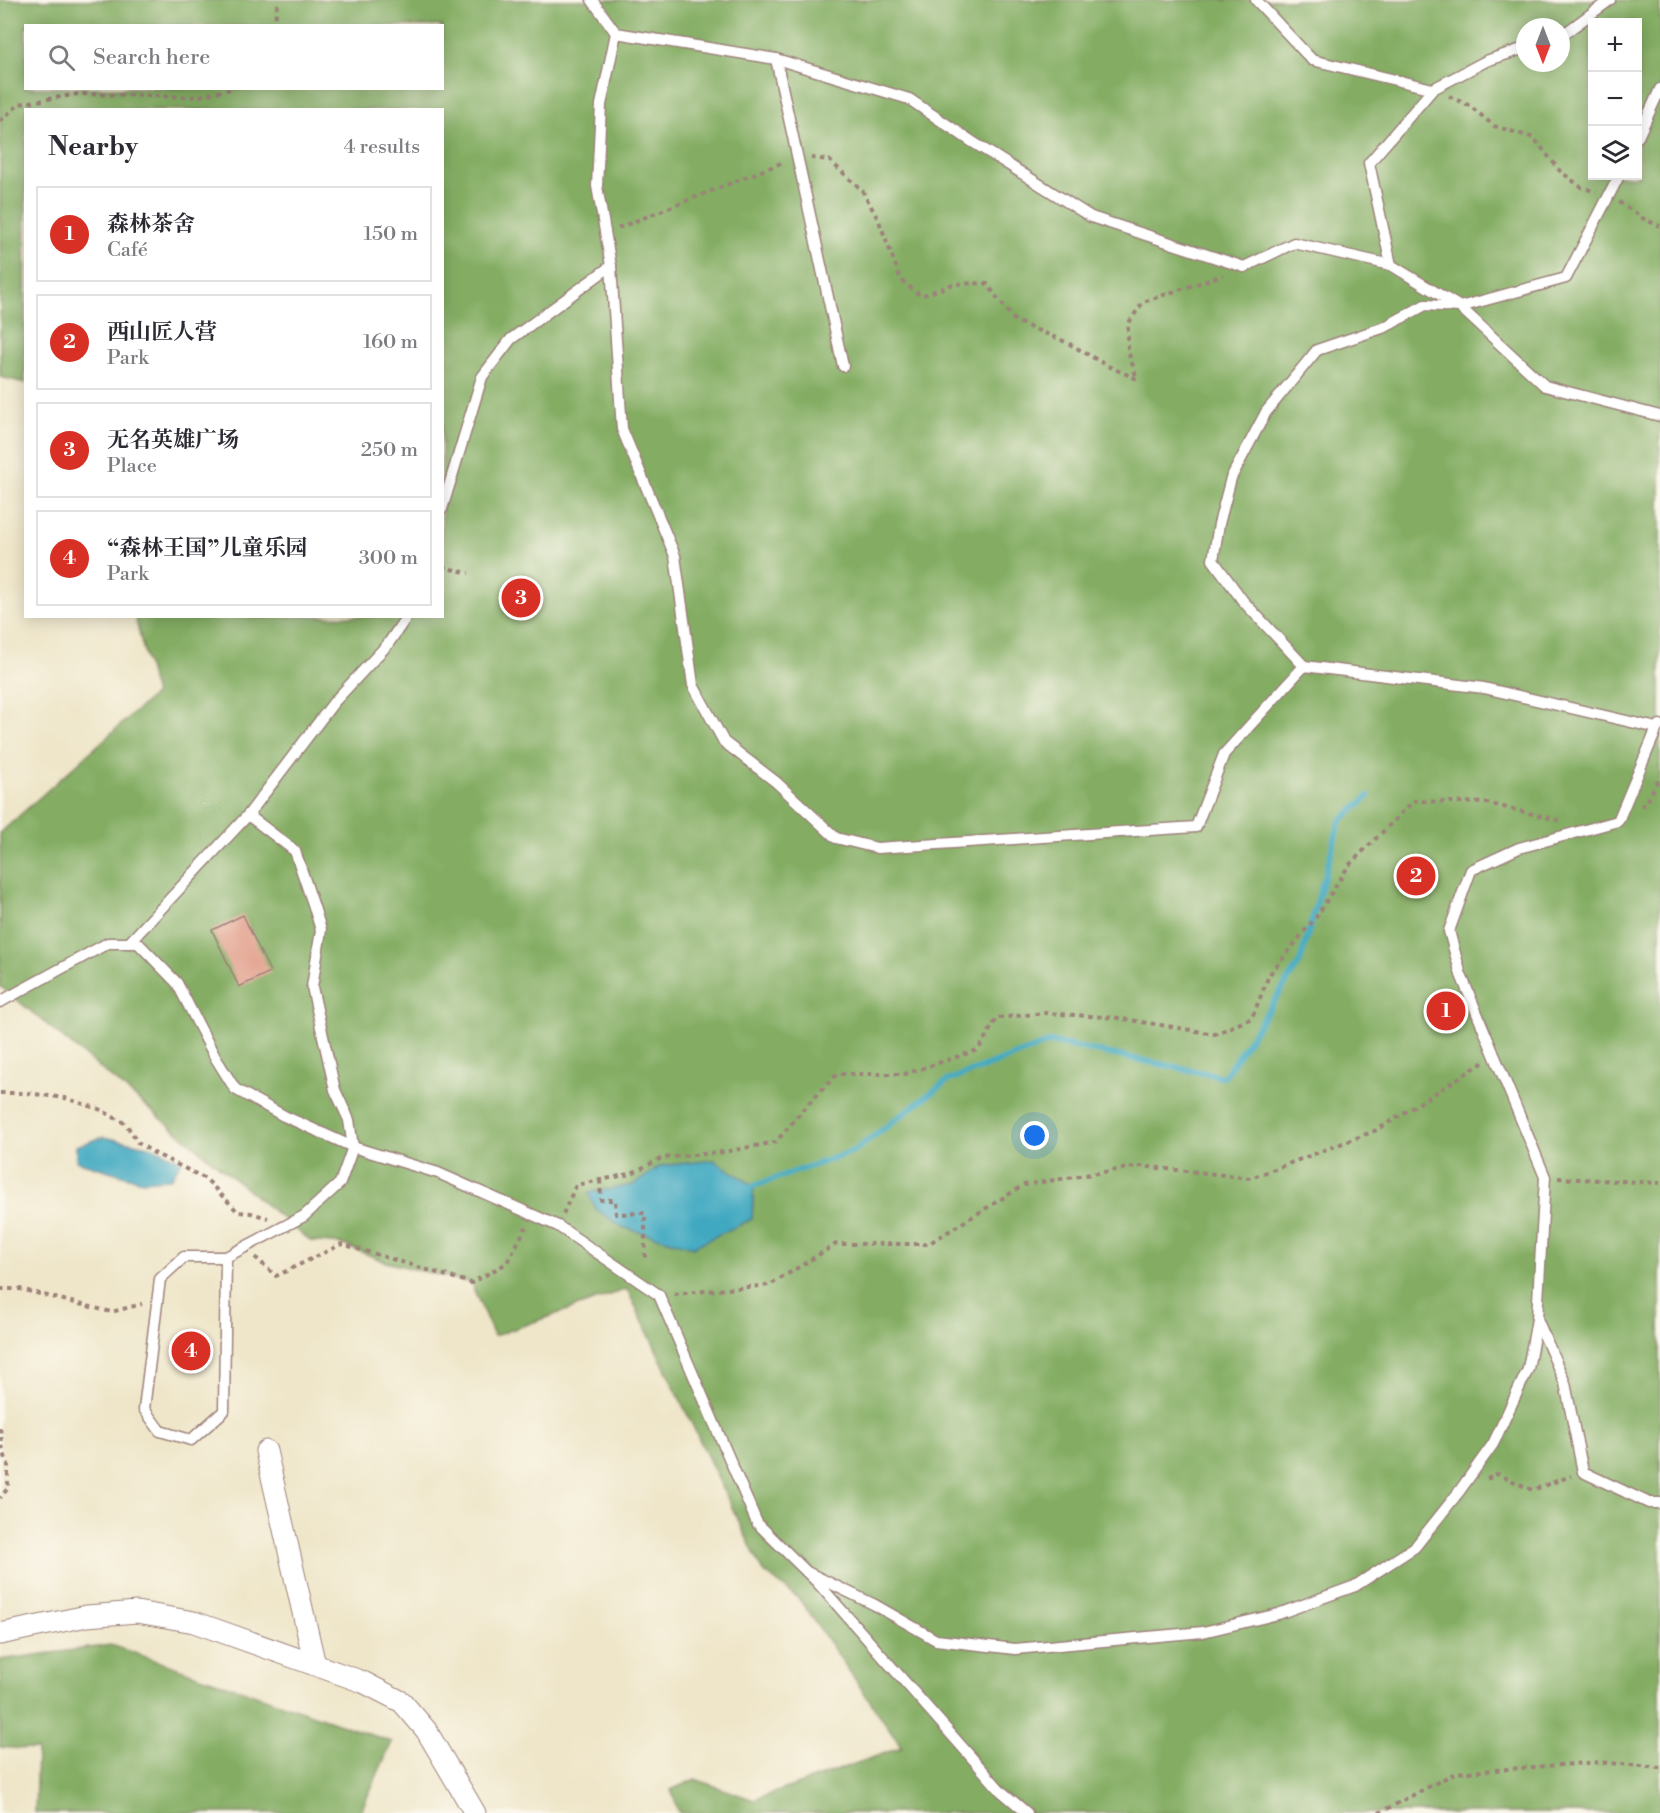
<!DOCTYPE html>
<meta charset="utf-8">
<style>
:root{--surface:#fff;--page:#f2f2f3;--text:#2b2b33;--muted:#7c7c81;--line:#e1e1e2;--accent:#d93025}
body{margin:0;font-family:"Libre Bodoni","Noto Serif SC",serif;background:var(--page);color:var(--text)}
.controls{position:absolute;right:18px;top:18px;display:grid;overflow:hidden;border-radius:0px;box-shadow:0 3px 15px #0003}
.controls button{width:54px;height:54px;display:grid;place-items:center;padding:0;border:0;border-bottom:2px solid var(--line);background:var(--surface);color:var(--text);font:30px sans-serif}
.compass{position:absolute;left:1516px;top:18px;width:54px;height:54px;border-radius:50%;background:var(--surface);box-shadow:0 3px 15px #0003;rotate:180deg}
.you{position:absolute;left:1035px;top:1136px;width:21px;height:21px;margin:-15px;border:4px solid #fff;border-radius:50%;background:#1a73e8;box-shadow:0 0 0 9px #1a73e833}
.badge{display:grid;place-items:center;width:39px;height:39px;border-radius:50%;background:var(--accent);color:#fff;font-size:20px;font-weight:700}
.pin{position:absolute;translate:-50% -50%;border:3px solid #fff;box-shadow:0 2px 6px #0006}
.list{margin:0;padding:0;list-style:none}
h2{display:flex;justify-content:space-between;align-items:center;height:78px;margin:0;padding:0 24px;font-size:26px}
h2 small{font-size:20px;font-weight:400;color:var(--muted)}
.list li{display:grid;grid-template-columns:39px 1fr auto;gap:18px;align-items:center;box-sizing:border-box;height:96px;margin:0 12px 12px;padding:0 12px;border:2px solid var(--line);border-radius:0px}
.list b{display:block;font-size:22px;white-space:nowrap}
.list p{margin:0;font-size:20px;white-space:nowrap;color:var(--muted)}
.list em{font-size:20px;font-style:normal;color:var(--muted)}
.icon{flex:none;width:33px;height:33px;fill:none;stroke:currentColor;stroke-width:2;stroke-linecap:round;stroke-linejoin:round}
.map{position:relative;flex:none;width:1660px;height:1813px;overflow:hidden}
.search{position:absolute;background:var(--surface);box-shadow:0 3px 15px #0003;left:24px;top:24px;width:420px;height:66px;display:flex;align-items:center;gap:15px;box-sizing:border-box;padding:0 21px;border-radius:0px;color:var(--muted);font-size:22px}
.panel{position:absolute;background:var(--surface);box-shadow:0 3px 15px #0003;left:24px;top:108px;width:420px;height:510px;border-radius:0px}
.map>svg:first-child{display:block}
</style>
<div class="map">
<svg width="1660" height="1813" viewBox="0 0 1660 1813">
<rect width="100%" height="100%" fill="#fbf7ec"/>
<filter id="ink" filterUnits="userSpaceOnUse"><feTurbulence type="fractalNoise" baseFrequency=".0167" numOctaves="2"/><feDisplacementMap in="SourceGraphic" scale="12" xChannelSelector="R" yChannelSelector="G"/><feConvolveMatrix kernelMatrix="1 2 1 2 8 2 1 2 1" color-interpolation-filters="sRGB"/></filter>
<filter id="wash" filterUnits="userSpaceOnUse"><feTurbulence type="fractalNoise" baseFrequency=".008" numOctaves="4" result="noise"/><feDisplacementMap in="SourceGraphic" scale="24" xChannelSelector="R" yChannelSelector="G"/><feGaussianBlur stdDeviation="1.35" result="paint"/><feColorMatrix in="noise" values="0 0 0 0 0 0 0 0 0 0 0 0 0 0 0 0 0 1.4 0 .05"/><feComposite in="paint" operator="in"/></filter>
<g filter="url(#wash)">
<rect width="100%" height="100%" fill="#efe6c9"/>
<g fill="#84ad64" stroke="#676648" stroke-width="1.5" fill-rule="evenodd">
<path d="M0,0H1660V1813H679L671,1790L695,1779L754,1800L902,1747L800,1600L762,1570L627,1289L494,1336L471,1283L386,1262L342,1244L310,1241L0,986V833L155,694L135,617L442,616V110H26L25,383L0,377ZM1592,22H1638V176H1592ZM26,26H442V88H26ZM1525,27H1561V63H1525Z"/>
<polygon points="111,1645 392,1742 360,1813 35,1813 37,1750 0,1747 0,1660"/>
</g>
<g fill="#41a9c1" stroke="#466476" stroke-width="1.5">
<polygon points="103,1137 153,1147 182,1161 170,1179 142,1181 76,1161 76,1146"/>
<polygon points="714,1160 754,1186 752,1219 693,1247 622,1227 596,1209 588,1193 633,1185 661,1166"/>
</g>
<g fill="none" stroke-linecap="round" stroke-linejoin="round">
<polyline stroke="#41a9c1" stroke-width="6" points="754,1186 854,1151 947,1081 1051,1042 1224,1077 1300,962 1340,821 1369,796"/>
</g>
<g id="blocks">
<polygon fill="#e3a390" points="243,915 270,972 239,987 212,930"/>
</g>
</g>
<g filter="url(#ink)">
<use href="#blocks" fill-opacity="0" stroke="#9c827a" stroke-width="1.5"/>
<g fill="none" stroke-linecap="round" stroke-linejoin="round">
<defs>
<g id="service">
<polyline points="592,0 616,33 776,59 909,99 971,141 1091,217 1244,267 1294,243 1391,265 1460,307 1545,386 1660,416"/>
<polyline points="1256,0 1312,60 1433,89 1369,163 1391,265"/>
<polyline points="616,33 601,105 597,186 611,266 622,429 675,556 693,685 724,742 776,782 836,838 877,848 1196,827 1224,754 1304,666 1243,601 1213,560 1219,524 1231,478 1266,412 1317,350 1385,327 1425,305 1460,307 1566,278 1619,176"/>
<polyline points="1561,36 1610,0"/>
<polyline points="776,59 843,366"/>
<polyline points="1433,89 1486,61 1525,48"/>
<polyline points="1638,137 1660,89"/>
<polyline points="442,509 482,377 511,339 611,266"/>
<polyline points="1304,666 1484,688 1657,728 1660,725"/>
<polyline points="248,815 334,702 388,644 407,616"/>
<polyline points="129,943 248,815 295,851 314,907 321,930 312,987 335,1090 349,1120 353,1147 438,1173 558,1226 659,1295 757,1523 816,1581 1001,1791 1027,1813"/>
<polyline points="0,1002 108,943 138,943 177,983 215,1057 235,1089 284,1116 353,1147 340,1183 304,1216 226,1257 184,1257 160,1279 144,1409 160,1431 191,1440 224,1411 226,1257"/>
<polyline points="1537,1319 1565,1383 1583,1472 1649,1503 1660,1503"/>
<polyline points="807,1572 875,1605 936,1640 1015,1649 1203,1632 1278,1614 1355,1586 1415,1547 1458,1493 1493,1444 1528,1369 1537,1319 1545,1177 1461,975 1449,931 1471,870 1519,848 1618,821 1657,728"/>
</g>
<g id="minor">
<polyline points="266,1451 315,1665"/>
<polyline points="0,1634 87,1616 137,1612 194,1622 363,1682 402,1702 426,1730 475,1813"/>
</g>
</defs>
<use href="#service" stroke="#9c827a" stroke-width="13"/>
<use href="#minor" stroke="#9c827a" stroke-width="23"/>
<g stroke="#9c827a" stroke-width="4" stroke-dasharray="4.5 4.5" stroke-linecap="butt">
<polyline points="274,26 278,0"/>
<polyline points="1449,96 1470,106 1494,126 1534,138 1560,171 1581,187 1596,192"/>
<polyline points="0,121 19,104 78,94 196,97 235,88"/>
<polyline points="811,158 829,160 862,190 879,221 901,280 921,296 954,284 986,283 1015,321 1066,342 1110,367 1137,379 1128,351 1128,324 1143,302 1223,275"/>
<polyline points="1619,202 1644,219 1660,226"/>
<polyline points="618,228 784,162"/>
<polyline points="442,567 469,573"/>
<polyline points="1641,806 1647,802 1660,776"/>
<polyline points="0,1093 27,1093 65,1098 99,1109 126,1124 138,1143 154,1153 206,1179 238,1212 251,1213 268,1218"/>
<polyline points="1558,1178 1660,1183"/>
<polyline points="600,1180 601,1200 615,1200 616,1214 645,1213 645,1258"/>
<polyline points="563,1214 576,1185 630,1174 662,1158 724,1152 776,1142 805,1107 837,1074 905,1074 978,1050 997,1018 1045,1013 1118,1018 1215,1034 1252,1018 1269,975 1317,916 1349,865 1414,801 1487,803 1562,821"/>
<polyline points="255,1257 276,1276 342,1244 471,1283 507,1263 526,1227"/>
<polyline points="0,1289 20,1289 111,1312 142,1304"/>
<polyline points="674,1294 770,1285 836,1244 928,1244 1024,1185 1141,1166 1251,1178 1377,1130 1484,1062"/>
<polyline points="0,1428 3,1451 8,1464 8,1488 0,1498"/>
<polyline points="1487,1479 1498,1474 1532,1490 1571,1476"/>
<polyline points="1379,1813 1455,1773 1600,1762 1660,1768"/>
</g>
<use href="#service" stroke="#fff" stroke-width="10"/>
<use href="#minor" stroke="#fff" stroke-width="21"/>
</g>
</g>
</svg>
<div class="controls">
<button>+</button>
<button>−</button>
<button><svg class="icon" aria-label="layers" viewBox="0 0 24 24"><path d="M12 4l9 5-9 5-9-5zM3 14l9 5 9-5"/></svg></button>
</div>
<svg class="compass" viewBox="-18 -18 36 36"><path d="M0-13l5 13h-10z" fill="#e53935"/><path d="M0 13l5-13h-10z" fill="#7c7c81"/></svg>
<div class="you"></div>
<div class="pin badge" style="left:1446px;top:1011px">1</div>
<div class="pin badge" style="left:1416px;top:876px">2</div>
<div class="pin badge" style="left:521px;top:598px">3</div>
<div class="pin badge" style="left:191px;top:1351px">4</div>
<div class="search"><svg class="icon" aria-label="search" viewBox="0 0 24 24"><circle cx="10" cy="10" r="6"/><path d="M15 15l6 6"/></svg>Search here</div>
<section class="panel">
<h2>Nearby<small>4 results</small></h2>
<ul class="list">
<li><span class="badge">1</span><div><b>森林茶舍</b><p>Café</p></div><em>150 m</em></li>
<li><span class="badge">2</span><div><b>西山匠人营</b><p>Park</p></div><em>160 m</em></li>
<li><span class="badge">3</span><div><b>无名英雄广场</b><p>Place</p></div><em>250 m</em></li>
<li><span class="badge">4</span><div><b>“森林王国”儿童乐园</b><p>Park</p></div><em>300 m</em></li>
</ul>
</section>
</div>
